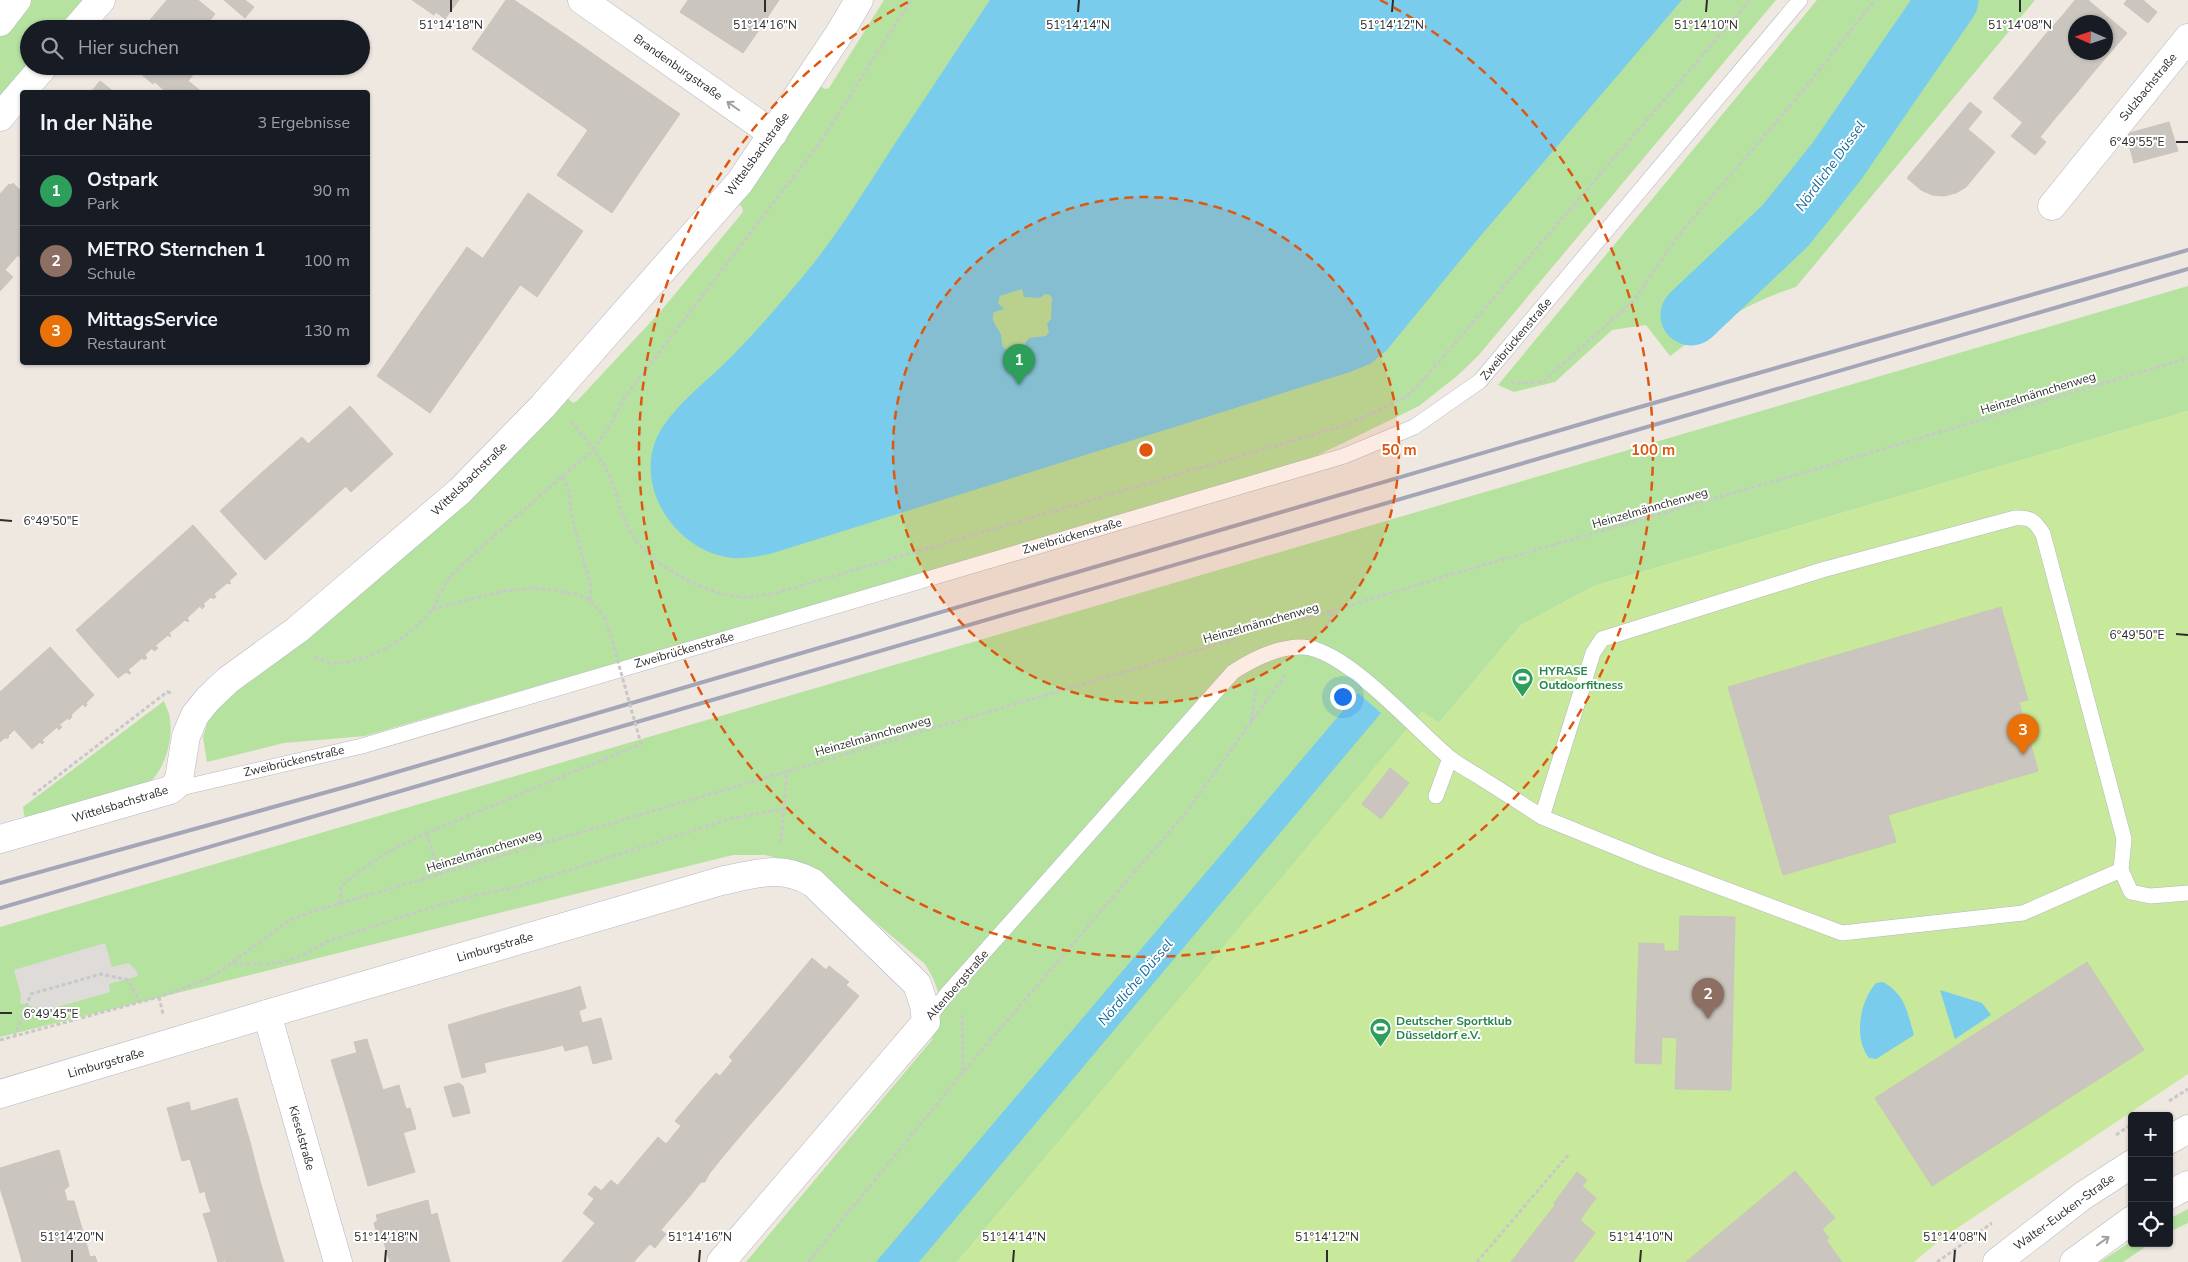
<!DOCTYPE html>
<html lang="de">
<meta charset="utf-8">
<style>
:root{--surface:#171b24;--page:#242831;--text:#f1f3f6;--muted:#9ea1a6;--line:#363941;--accent:#d93025}
body{margin:0;font-family:"Nunito Sans",sans-serif;background:var(--page);color:var(--text)}
.controls{position:absolute;right:15px;bottom:15px;display:grid;overflow:hidden;border-radius:5px;box-shadow:0 1px 4px #0004}
.controls button{width:45px;height:45px;display:grid;place-items:center;padding:0;border:0;border-bottom:1px solid var(--line);background:var(--surface);color:var(--text);font:25px sans-serif}
.compass{position:absolute;left:2068px;top:15px;width:45px;height:45px;border-radius:50%;background:var(--surface);box-shadow:0 1px 4px #0004;rotate:273deg}
.you{position:absolute;left:1342px;top:696px;width:18px;height:18px;margin:-12px;border:4px solid #fff;border-radius:50%;background:#1a73e8;box-shadow:0 0 0 8px #1a73e833}
.badge{display:grid;place-items:center;width:32px;height:32px;border-radius:50%;background:var(--accent);color:#fff;font-size:16px;font-weight:700}
.pin{position:absolute;translate:-50% -41px;filter:drop-shadow(0 1px 2px #0008)}
.pin::after{content:'';position:absolute;top:26px;width:18px;height:15px;background:inherit;clip-path:polygon(0 0,100% 0,50% 100%)}
.list{margin:0;padding:0;list-style:none}
h2{display:flex;justify-content:space-between;align-items:center;height:65px;margin:0;padding:0 20px;font-size:21px}
h2 small{font-size:16px;font-weight:400;color:var(--muted)}
.list li{display:grid;grid-template-columns:32px 1fr auto;gap:15px;align-items:center;box-sizing:border-box;height:70px;padding:0 20px;border-top:1px solid var(--line)}
.list b{display:block;font-size:19px;white-space:nowrap}
.list p{margin:0;font-size:16px;white-space:nowrap;color:var(--muted)}
.list em{font-size:16px;font-style:normal;color:var(--muted)}
.icon{flex:none;width:28px;height:28px;fill:none;stroke:currentColor;stroke-width:2;stroke-linecap:round;stroke-linejoin:round}
.map{position:relative;flex:none;width:2188px;height:1262px;overflow:hidden}
.search{position:absolute;background:var(--surface);box-shadow:0 1px 4px #0004;left:20px;top:20px;width:350px;height:55px;display:flex;align-items:center;gap:12px;box-sizing:border-box;padding:0 18px;border-radius:28px;color:var(--muted);font-size:19px}
.panel{position:absolute;background:var(--surface);box-shadow:0 1px 4px #0004;left:20px;top:90px;width:350px;height:275px;border-radius:5px}
.map>svg:first-child{display:block}
</style>
<div class="map">
<svg width="2188" height="1262" viewBox="0 0 2188 1262">
<rect width="100%" height="100%" fill="#eee8e1"/>
<g fill="#b6e2a0">
<polygon points="28,0 90,0 65,29 29,29 29,66 0,104 0,35"/>
<polygon points="884,0 1776,0 1478,356 1457,376 1419,406 1300,464 365,736 284,743 207,762 203,737 208,721 218,705 280,654 565,396 573,403 577,401 660,312 743,212 742,207 737,203 820,86 825,89 829,88"/>
<path d="M1817,0H2035L1796,287C1750,301 1708,328 1670,356L1646,325L1612,330L1555,382L1514,392L1498,385Z"/>
<path d="M2188,286V411L1594,586L1521,625L1439,723L1422,712L957,1262H746L931,1041C944,1010 943,993 925,964L807,865L765,855H733L0,1037V927Z"/>
<path d="M164,701C166,707 170,714 170,720C173,739 165,768 151,781L25,820L23,807Z"/>
<polygon points="2188,1209 2188,1223 2169,1232 2169,1219"/>
<polygon points="2132,1241 2132,1243 2151,1243 2123,1262 2100,1262"/>
</g>
<polygon fill="#c8e89c" points="2188,411 2188,1074 1941,1239 1914,1262 957,1262 1422,711 1439,723 1521,625 1594,586"/>
<polygon fill="#dedbd8" points="105,943 112,967 129,963 136,970 138,976 109,984 110,992 47,1010 20,1003 21,995 14,970"/>
<g fill="#79cceb" fill-rule="evenodd">
<path d="M990,0H1682L1477,240L1386,351L1370,364L1350,372L770,554C758,556 745,559 733,558C681,553 638,496 654,445C665,412 704,384 728,360C758,330 786,297 813,264C843,226 868,185 894,145C926,97 958,48 990,0ZM1022,289L1024,297L1040,298L1045,294L1050,295L1052,298L1051,319L1047,324L1049,332L1046,336L1029,338L1025,343L1023,354L1015,355C1011,353 1007,351 1004,348C1001,344 1002,340 1001,335C998,326 990,323 994,312L1004,309L998,303L1000,296Z"/>
<polygon points="1358,693 1381,713 919,1262 876,1262"/>
<path d="M1883,982C1906,995 1907,1012 1914,1035L1876,1059L1869,1058C1853,1038 1860,1001 1876,983Z"/>
<polygon points="1940,990 1982,1003 1991,1015 1955,1039"/>
</g>
<g fill="none" stroke-linecap="round" stroke-linejoin="round">
<polyline stroke="#79cceb" stroke-width="61" points="1691,315 1785,226 1814,190 1837,161 1948,0"/>
</g>
<g fill="#cac6bf" stroke="#cac4ba">
<polygon points="167,0 198,0 215,14 203,29 162,29 151,19"/>
<polygon points="224,0 245,0 254,7 245,18"/>
<polygon points="412,0 459,0 445,19 436,12 434,15"/>
<polygon points="506,0 514,0 566,35 529,89 472,49"/>
<polygon points="688,0 743,0 735,11 761,27 743,53 680,12"/>
<polygon points="743,0 779,0 761,27 735,11"/>
<polygon points="2075,0 2088,0 2127,33 2109,54 2106,50 2106,22 2076,22 2076,26 2063,15"/>
<polygon points="2127,0 2143,0 2157,12 2148,23 2124,4"/>
<polygon points="2063,15 2076,26 2076,52 2106,52 2106,50 2109,54 2092,74 2045,35"/>
<polygon points="151,19 162,29 143,29"/>
<polygon points="566,35 625,76 588,130 529,89"/>
<polygon points="2045,35 2092,74 2075,95 2028,56"/>
<polygon points="2028,56 2075,95 2057,116 2011,77"/>
<polygon points="136,66 200,66 188,81 183,76 169,92 166,92 155,82 153,84 135,69"/>
<polygon points="625,76 680,114 643,167 588,130"/>
<polygon points="183,77 188,81 202,92 169,92"/>
<polygon points="2011,77 2057,116 2040,137 1993,98"/>
<polygon points="100,81 114,92 91,92"/>
<polygon points="1970,102 1982,112 1968,129 1956,119"/>
<polygon points="1956,119 1995,152 1966,187 1956,193 1944,196 1932,195 1921,190 1907,178"/>
<polygon points="2023,122 2046,142 2035,155 2011,136"/>
<polygon points="2169,122 2178,151 2163,155 2155,126"/>
<polygon points="2155,126 2163,155 2148,159 2140,130"/>
<polygon points="588,130 643,167 612,213 557,175"/>
<polygon points="2140,130 2148,159 2134,163 2126,134"/>
<polygon points="13,183 22,192 22,259 0,239 0,194 9,184 11,185"/>
<polygon points="528,193 583,231 537,297 483,258"/>
<polygon points="0,239 18,255 5,270 13,277 0,291"/>
<polygon points="467,247 520,285 475,349 422,311"/>
<polygon points="422,311 475,349 430,413 377,376"/>
<polygon points="350,406 393,454 351,492 308,444"/>
<polygon points="302,437 346,486 303,525 258,476"/>
<polygon points="258,476 303,525 265,560 220,511"/>
<polygon points="193,525 237,574 229,581 231,583 229,584 227,583 214,594 216,597 213,599 211,597 203,604 205,606 202,609 200,606 187,618 189,621 187,622 185,620 178,626 134,578"/>
<polygon points="134,578 178,626 169,633 171,636 170,637 168,635 155,646 158,648 154,651 152,648 145,655 147,658 144,660 142,658 128,670 131,673 129,674 126,672 118,678 76,630"/>
<polygon points="2001,607 2028,700 2019,702 2038,771 1888,815 1896,842 1783,875 1728,687"/>
<polygon points="50,647 94,695 86,703 87,705 85,707 83,704 71,715 72,717 69,720 68,718 59,725 62,727 59,730 57,727 42,740 44,742 42,744 40,742 32,749 0,714 0,692"/>
<polygon points="0,714 14,730 8,736 9,737 7,739 6,737 0,742"/>
<polygon points="1390,768 1409,783 1381,819 1362,804"/>
<polygon points="1680,916 1735,917 1731,1090 1675,1089 1677,1038 1662,1037 1661,1064 1635,1063 1639,943 1664,944 1664,951 1679,951"/>
<polygon points="812,958 826,970 829,966 849,982 846,985 859,996 803,1063 757,1024"/>
<polygon points="2087,962 2144,1050 1932,1186 1875,1098"/>
<polygon points="580,986 586,1008 579,1011 573,989"/>
<polygon points="573,989 588,1045 565,1051 563,1045 544,1050 530,1001"/>
<polygon points="530,1001 544,1050 501,1059 488,1013"/>
<polygon points="488,1013 501,1059 484,1063 486,1072 462,1078 448,1025"/>
<polygon points="601,1018 612,1059 593,1064 582,1023"/>
<polygon points="757,1024 803,1063 775,1096 729,1057"/>
<polygon points="367,1039 370,1050 357,1053 354,1042"/>
<polygon points="370,1049 383,1090 344,1102 331,1060"/>
<polygon points="733,1060 775,1096 747,1128 701,1090 716,1073 720,1076"/>
<polygon points="459,1083 463,1086 470,1113 453,1117 444,1087"/>
<polygon points="399,1085 406,1109 410,1108 416,1129 357,1146 344,1102"/>
<polygon points="701,1090 747,1128 721,1159 675,1121"/>
<polygon points="237,1098 250,1142 190,1159 178,1115"/>
<polygon points="189,1102 191,1111 178,1115 190,1159 182,1161 167,1108"/>
<polygon points="681,1126 721,1159 709,1174 705,1182 701,1182 690,1196 642,1156 658,1137 666,1144"/>
<polygon points="403,1132 415,1172 368,1186 357,1146"/>
<polygon points="250,1142 260,1181 206,1197 205,1191 200,1193 190,1159"/>
<polygon points="59,1150 69,1186 64,1190 52,1152"/>
<polygon points="52,1152 65,1193 7,1210 0,1188 0,1168"/>
<polygon points="642,1156 690,1196 665,1225 618,1185"/>
<polygon points="1795,1171 1835,1218 1822,1229 1829,1238 1826,1240 1842,1262 1686,1262"/>
<polygon points="1577,1172 1587,1180 1582,1186 1596,1198 1580,1220 1595,1233 1573,1262 1511,1262 1555,1205 1554,1203"/>
<polygon points="611,1180 665,1225 661,1230 666,1234 655,1248 650,1244 637,1258 595,1223 607,1209 594,1199"/>
<polygon points="260,1181 270,1215 222,1228 212,1195"/>
<polygon points="595,1186 602,1191 594,1199 588,1194"/>
<polygon points="65,1193 67,1201 74,1201 85,1239 21,1257 7,1210"/>
<polygon points="212,1195 222,1228 209,1232 203,1214 211,1212 206,1197"/>
<polygon points="594,1199 607,1209 595,1223 583,1213"/>
<polygon points="428,1200 431,1215 437,1213 444,1240 388,1256 376,1215"/>
<polygon points="270,1215 279,1246 231,1260 222,1228"/>
<polygon points="378,1220 383,1238 378,1238 374,1223"/>
<polygon points="595,1223 637,1258 634,1262 562,1262"/>
<polygon points="222,1228 231,1260 218,1262 209,1232"/>
<polygon points="85,1239 90,1257 95,1256 97,1262 22,1262 21,1257"/>
<polygon points="444,1240 450,1262 390,1262 388,1256"/>
<polygon points="279,1246 284,1262 225,1262 231,1260"/>
</g>
<g fill="none" stroke-linecap="round" stroke-linejoin="round">
<defs>
<g id="lane">
<polyline points="172,790 362,746 1344,456 1414,427 1480,381 1800,0"/>
<polyline points="1436,796 1450,758"/>
<polyline points="2121,870 2131,892 2150,896 2188,893"/>
<path d="M926,1021L946,995L1233,672C1253,659 1278,646 1303,647C1346,649 1416,730 1450,758C1458,765 1469,770 1478,776C1500,790 1521,803 1542,817L1593,653L1602,639L1822,570L2015,518C2031,517 2035,521 2043,534L2124,839L2121,870L2023,913L1842,933L1650,861L1542,817"/>
</g>
<g id="street">
<polyline points="582,0 773,134"/>
<polyline points="0,22 17,0"/>
<polyline points="76,29 101,0"/>
<polyline points="0,117 44,66"/>
<polyline points="2052,206 2188,38"/>
<polyline points="0,839 170,790 175,786 179,779 186,736 195,715 208,699 228,680 297,630 460,491 542,407 740,182 839,34 859,0"/>
<polyline points="267,1014 338,1262"/>
<path d="M0,1094L267,1014L721,881C756,874 780,864 813,883L917,984L924,1005L926,1022L721,1262"/>
<polyline points="2169,1140 2188,1129"/>
<polyline points="2169,1195 2188,1185"/>
<polyline points="1997,1262 2084,1195 2132,1164"/>
<polyline points="2074,1262 2132,1220"/>
</g>
</defs>
<use href="#lane" stroke="#b4b7c0" stroke-width="16"/>
<use href="#street" stroke="#b4b7c0" stroke-width="29"/>
<g stroke="#c8c8c8" stroke-width="3" stroke-dasharray="4 2.5" stroke-linecap="butt">
<polyline points="1511,383 1543,382 1634,300 1678,236 1801,93 1875,0"/>
<path d="M571,422C587,440 603,459 612,482C619,501 622,521 634,538C655,568 709,596 746,597C755,597 766,594 776,593L1349,424L1406,397L1419,385L1750,0"/>
<polyline points="562,477 569,491 571,514 591,587 590,600"/>
<polyline points="433,609 503,591 535,588 576,594 590,600 606,619"/>
<polyline points="1302,620 1459,572 1799,474 2188,358"/>
<polyline points="1325,628 1334,611"/>
<polyline points="315,657 333,664 351,661 370,656 392,645 409,633 433,609 439,595 451,575 497,533 594,449 612,422 625,397 823,138 911,0"/>
<polyline points="1251,722 1256,688"/>
<polyline points="33,795 167,692 172,693"/>
<polyline points="427,833 439,873"/>
<polyline points="781,843 787,771"/>
<path d="M340,904L341,887C369,861 401,843 436,829"/>
<path d="M233,963C257,965 278,966 300,956C312,951 322,943 334,939C395,920 454,897 517,887L729,819L784,809"/>
<polyline points="159,997 163,1014"/>
<polyline points="962,1015 963,1071"/>
<polyline points="14,1037 31,994 101,974 128,980 140,1002"/>
<polyline points="0,1040 159,997 200,982 218,973 290,920 311,912 1235,639"/>
<polyline points="2169,1101 2188,1089"/>
<polyline points="2116,1135 2132,1124"/>
<polyline points="808,1262 963,1072 1187,811 1285,675"/>
<polyline points="1477,1262 1569,1154"/>
<polyline points="1937,1262 1992,1223"/>
</g>
<use href="#lane" stroke="#fff" stroke-width="15"/>
<use href="#street" stroke="#fff" stroke-width="28"/>
<g stroke="#a3a6b7" stroke-width="4">
<polyline points="0,883 356,784 1605,417 2188,250"/>
<polyline points="0,908 2188,269"/>
</g>
<polyline stroke="#c8c8c8" stroke-width="3" stroke-dasharray="4 2.5" stroke-linecap="butt" points="436,829 641,744 606,619"/>
</g>
<defs><path id="oneway-shaft" d="M-6 0H5M1.5-3L5.5 0L1.5 3" fill="none" stroke-width="1.6" stroke-linecap="round" stroke-linejoin="round" transform="scale(1.25)"/></defs>
<g stroke="#a0a0a0">
<use href="#oneway-shaft" transform="translate(733 106) rotate(-145)"/>
<use href="#oneway-shaft" transform="translate(2103 1241) rotate(-36)"/>
</g>
<path fill="none" stroke="#2d2d2d" stroke-width="2" d="M451,12V0M765,12V0M1078,12L1079,0M1392,12L1393,0M1706,12L1707,0M2020,12V0M2176,142H2188M0,520L12,521M2176,634L2188,635M0,1013H12M72,1262V1250M385,1262L386,1250M699,1262L700,1250M1013,1262L1014,1250M1327,1262V1250M1640,1262L1641,1250M1954,1262L1955,1250"/>
<circle cx="1146" cy="450" r="253" fill="#df570e" fill-opacity=".12"/>
<g fill="none" stroke="#df570e" stroke-width="2.5" stroke-dasharray="9 6">
<circle cx="1146" cy="450" r="253"/>
<path d="M1380 0A507 507 0 1 1 912 0"/>
</g>
<defs>
<symbol id="stadium-pin" viewBox="-11 -11 22 30"><path d="M0 17L-7.5 6A9.5 9.5 0 1 1 7.5 6Z" fill="#2e9e5b" stroke="#fff"/><path d="M0-5a6.5 5 0 1 0 0 10a6.5 5 0 1 0 0-10ZM-3.5-1.8h7v3.6h-7Z" fill="#fff"/></symbol>
</defs>
<g fill-rule="evenodd">
<use href="#stadium-pin" x="1510" y="666" width="25" height="34"/>
<use href="#stadium-pin" x="1368" y="1016" width="25" height="34"/>
</g>
<g text-anchor="middle" stroke-width="4" stroke-linejoin="round" paint-order="stroke">
<g font-size="12" fill="#2d2d2d" stroke="#fff">
<text transform="translate(678 67) rotate(35)" y="4">Brandenburgstraße</text>
<text transform="translate(2148 87) rotate(-51)" y="4">Sulzbachstraße</text>
<text transform="translate(757 154) rotate(-54)" y="4">Wittelsbachstraße</text>
<text transform="translate(1516 339) rotate(-50)" y="4">Zweibrückenstraße</text>
<text transform="translate(2038 393) rotate(-17)" y="4">Heinzelmännchenweg</text>
<text transform="translate(469 479) rotate(-44)" y="4">Wittelsbachstraße</text>
<text transform="translate(1650 508) rotate(-16)" y="4">Heinzelmännchenweg</text>
<text transform="translate(1072 536) rotate(-16)" y="4">Zweibrückenstraße</text>
<text transform="translate(1261 623) rotate(-16)" y="4">Heinzelmännchenweg</text>
<text transform="translate(684 650) rotate(-16)" y="4">Zweibrückenstraße</text>
<text transform="translate(873 736) rotate(-16)" y="4">Heinzelmännchenweg</text>
<text transform="translate(294 761) rotate(-13)" y="4">Zweibrückenstraße</text>
<text transform="translate(120 804) rotate(-17)" y="4">Wittelsbachstraße</text>
<text transform="translate(484 851) rotate(-17)" y="4">Heinzelmännchenweg</text>
<text transform="translate(495 947) rotate(-16)" y="4">Limburgstraße</text>
<text transform="translate(957 985) rotate(-49)" y="4">Altenbergstraße</text>
<text transform="translate(106 1063) rotate(-16)" y="4">Limburgstraße</text>
<text transform="translate(302 1138) rotate(74)" y="4">Kieselstraße</text>
<text transform="translate(2064 1212) rotate(-36)" y="4">Walter-Eucken-Straße</text>
</g>
<g font-size="12" font-weight="bold" fill="#27864d" stroke="#fff" text-anchor="start">
<text x="1539" y="675">HYRASE<tspan x="1539" dy="14">Outdoorfitness</tspan></text>
<text x="1396" y="1025">Deutscher Sportklub<tspan x="1396" dy="14">Düsseldorf e.V.</tspan></text>
</g>
<g font-size="14" font-style="italic" fill="#136c9c" stroke="#fff">
<text transform="translate(1830 166) rotate(-54)" y="5">Nördliche Düssel</text>
<text transform="translate(1135 982) rotate(-50)" y="5">Nördliche Düssel</text>
</g>
</g>
<g font-size="12" text-anchor="middle" fill="#2d2d2d" stroke="#fff" stroke-width="4" stroke-linejoin="round" paint-order="stroke">
<text x="451" y="29">51°14'18"N</text>
<text x="765" y="29">51°14'16"N</text>
<text x="1078" y="29">51°14'14"N</text>
<text x="1392" y="29">51°14'12"N</text>
<text x="1706" y="29">51°14'10"N</text>
<text x="2020" y="29">51°14'08"N</text>
<text x="2137" y="146">6°49'55"E</text>
<text x="51" y="525">6°49'50"E</text>
<text x="2137" y="639">6°49'50"E</text>
<text x="51" y="1018">6°49'45"E</text>
<text x="72" y="1241">51°14'20"N</text>
<text x="386" y="1241">51°14'18"N</text>
<text x="700" y="1241">51°14'16"N</text>
<text x="1014" y="1241">51°14'14"N</text>
<text x="1327" y="1241">51°14'12"N</text>
<text x="1641" y="1241">51°14'10"N</text>
<text x="1955" y="1241">51°14'08"N</text>
</g>
<circle cx="1146" cy="450" r="8" fill="#df570e" stroke="#fff" stroke-width="2.5"/>
<g font-size="15" text-anchor="middle" font-weight="bold" fill="#df570e" stroke="#fff" stroke-width="4" stroke-linejoin="round" paint-order="stroke">
<text x="1399" y="455">50 m</text>
<text x="1653" y="455">100 m</text>
</g>
</svg>
<div class="controls">
<button>+</button>
<button>−</button>
<button><svg class="icon" aria-label="locate" viewBox="0 0 24 24"><circle cx="12" cy="12" r="6"/><path d="M12 2v4M12 18v4M2 12h4M18 12h4"/></svg></button>
</div>
<svg class="compass" viewBox="-18 -18 36 36"><path d="M0-13l5 13h-10z" fill="#e53935"/><path d="M0 13l5-13h-10z" fill="#9ea1a6"/></svg>
<div class="you"></div>
<div class="pin badge" style="left:1019px;top:385px;background:#2e9e5b">1</div>
<div class="pin badge" style="left:1708px;top:1019px;background:#8d6e63">2</div>
<div class="pin badge" style="left:2023px;top:755px;background:#e8710a">3</div>
<div class="search"><svg class="icon" aria-label="search" viewBox="0 0 24 24"><circle cx="10" cy="10" r="6"/><path d="M15 15l6 6"/></svg>Hier suchen</div>
<section class="panel">
<h2>In der Nähe<small>3 Ergebnisse</small></h2>
<ul class="list">
<li><span class="badge" style="background:#2e9e5b">1</span><div><b>Ostpark</b><p>Park</p></div><em>90 m</em></li>
<li><span class="badge" style="background:#8d6e63">2</span><div><b>METRO Sternchen 1</b><p>Schule</p></div><em>100 m</em></li>
<li><span class="badge" style="background:#e8710a">3</span><div><b>MittagsService</b><p>Restaurant</p></div><em>130 m</em></li>
</ul>
</section>
</div>
